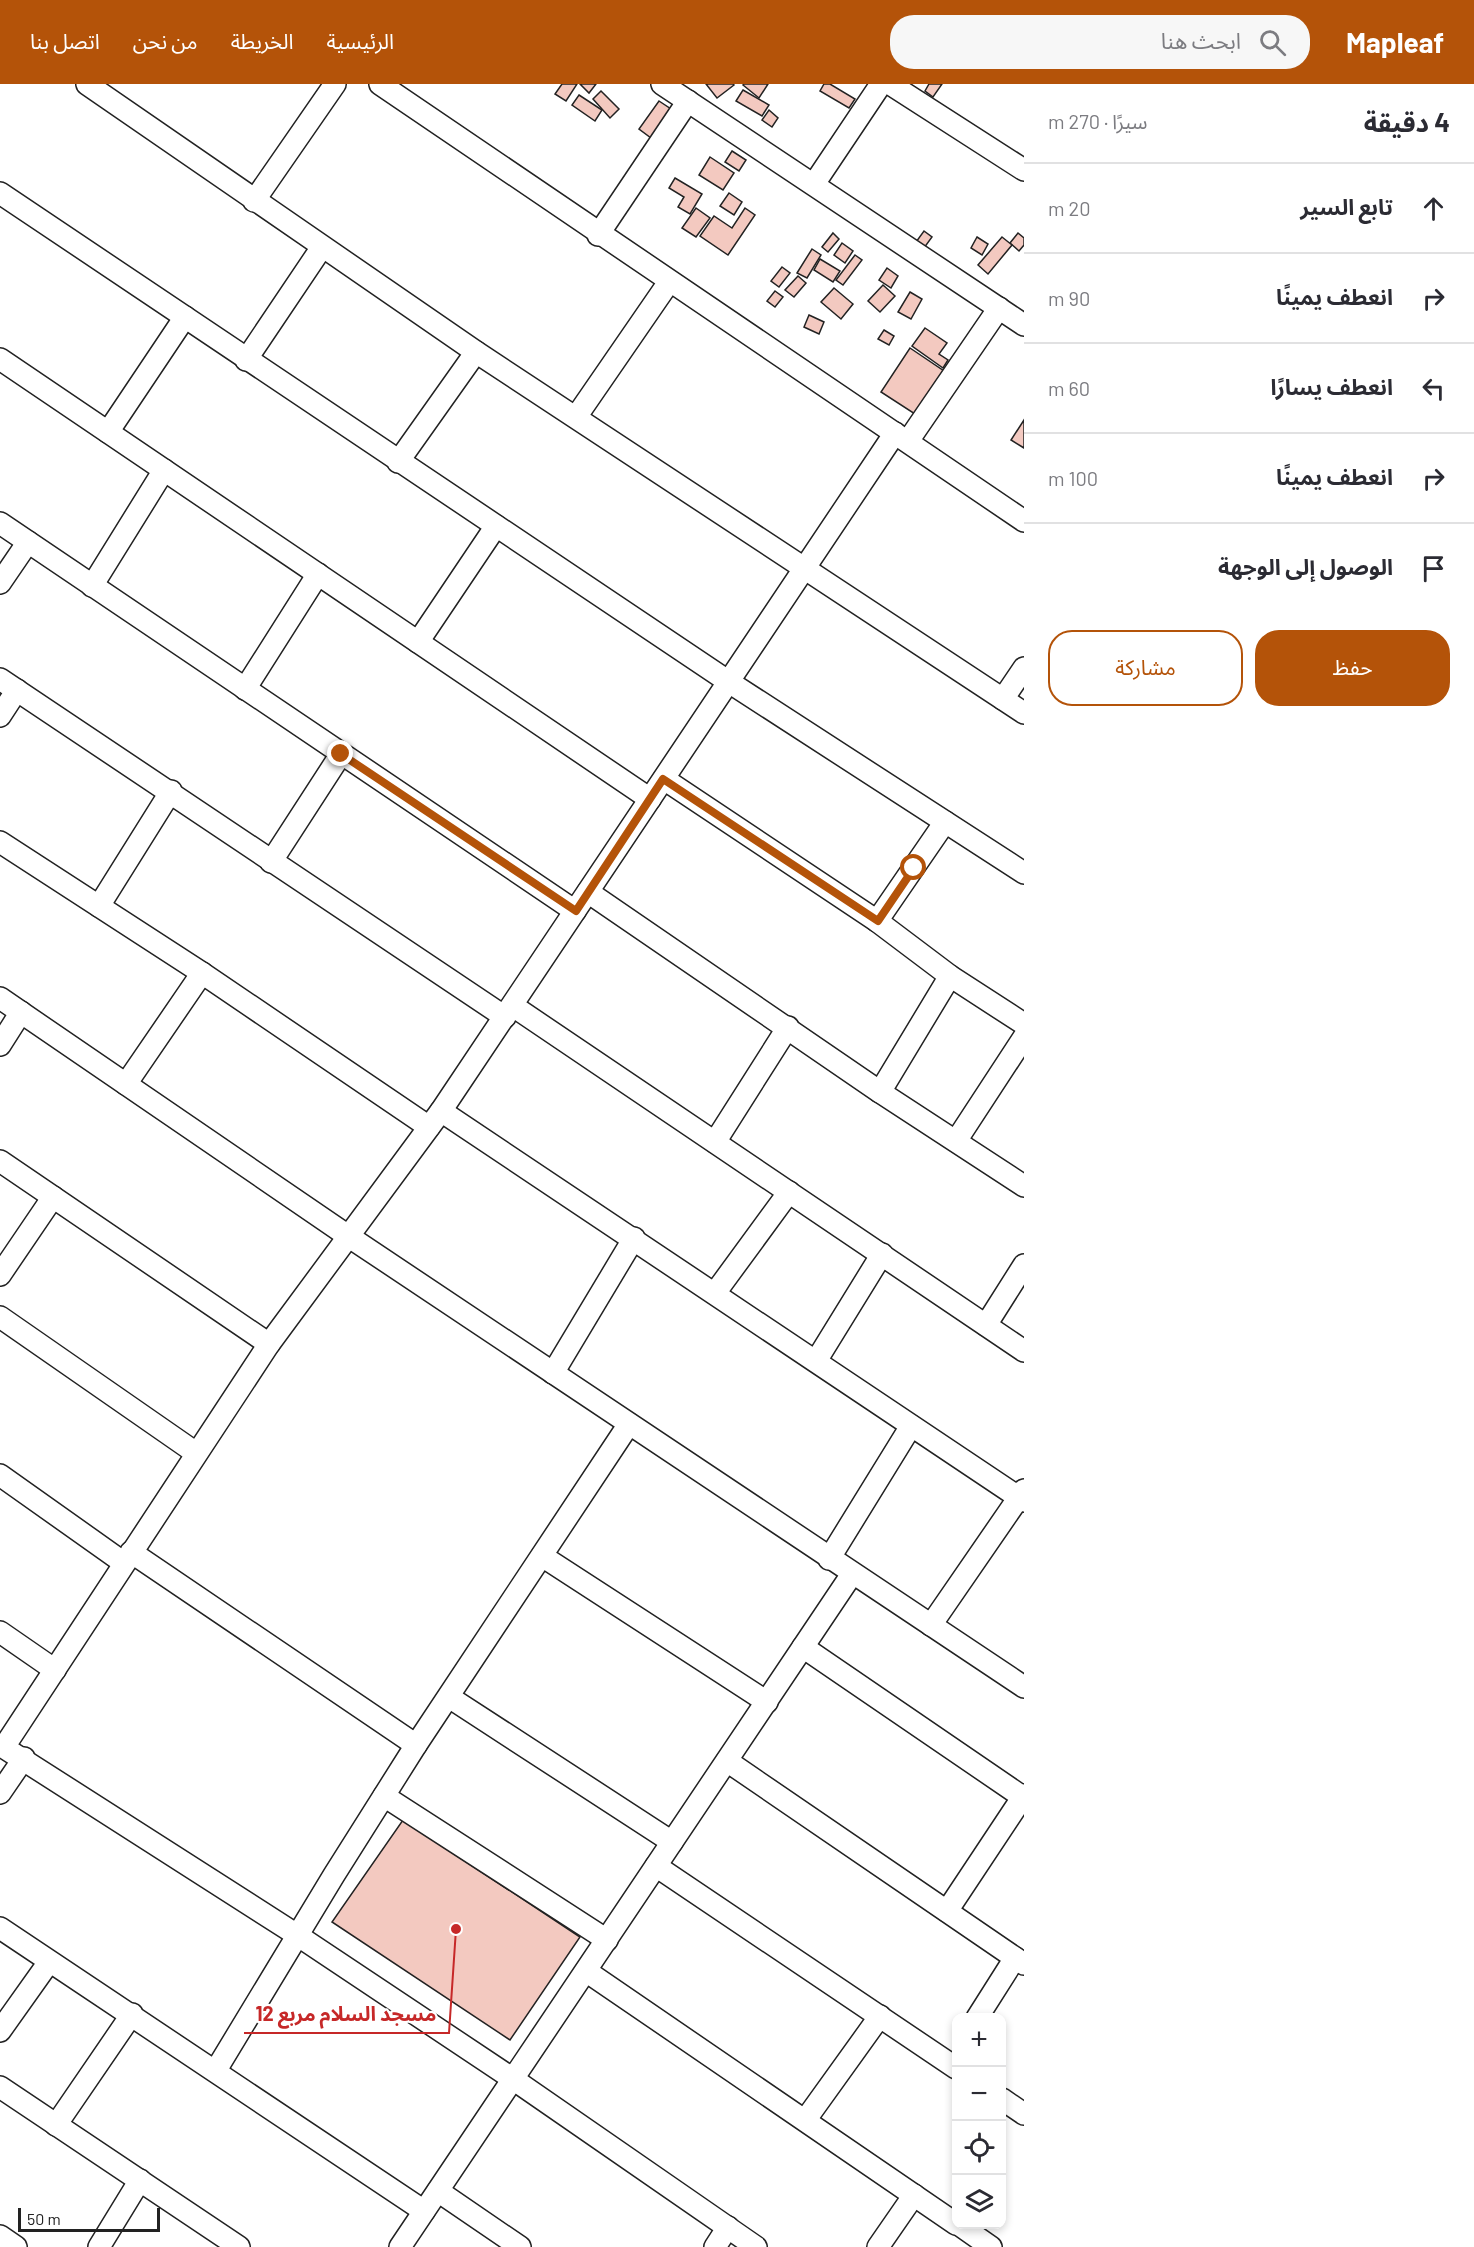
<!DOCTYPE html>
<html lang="ar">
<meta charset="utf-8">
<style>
:root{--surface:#fff;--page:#f7f7f7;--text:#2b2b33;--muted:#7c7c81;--line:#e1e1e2;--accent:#b45309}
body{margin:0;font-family:Barlow,"Noto Sans Arabic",sans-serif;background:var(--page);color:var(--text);direction:rtl}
.controls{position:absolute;right:18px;bottom:18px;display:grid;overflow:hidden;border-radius:12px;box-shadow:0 3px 9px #0003}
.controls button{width:54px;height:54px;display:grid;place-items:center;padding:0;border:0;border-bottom:2px solid var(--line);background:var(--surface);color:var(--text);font:30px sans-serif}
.scale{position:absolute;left:18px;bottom:15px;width:142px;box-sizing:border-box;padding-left:6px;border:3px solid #222;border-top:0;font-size:16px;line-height:21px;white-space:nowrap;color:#222;-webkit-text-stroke:4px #fff;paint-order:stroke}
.stop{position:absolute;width:18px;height:18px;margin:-14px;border:4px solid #b45309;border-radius:50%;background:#fff}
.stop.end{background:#b45309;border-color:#fff;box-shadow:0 2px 6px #0008}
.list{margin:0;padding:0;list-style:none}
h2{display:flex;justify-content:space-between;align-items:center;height:78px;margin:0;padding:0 24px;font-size:26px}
h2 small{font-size:20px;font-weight:400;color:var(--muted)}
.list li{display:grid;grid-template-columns:39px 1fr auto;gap:18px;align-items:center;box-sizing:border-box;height:90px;padding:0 24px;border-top:2px solid var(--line)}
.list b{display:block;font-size:22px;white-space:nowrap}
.list em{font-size:20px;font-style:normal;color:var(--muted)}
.actions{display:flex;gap:12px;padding:18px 24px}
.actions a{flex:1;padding:14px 0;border:2px solid var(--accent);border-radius:24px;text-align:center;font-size:21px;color:var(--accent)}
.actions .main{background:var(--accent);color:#fff}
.icon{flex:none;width:33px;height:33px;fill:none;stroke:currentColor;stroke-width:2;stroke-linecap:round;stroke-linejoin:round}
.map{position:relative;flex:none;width:1024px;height:2163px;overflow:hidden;direction:ltr}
header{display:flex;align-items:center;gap:36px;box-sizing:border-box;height:84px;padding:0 30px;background:var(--accent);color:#fff}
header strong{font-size:28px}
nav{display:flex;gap:33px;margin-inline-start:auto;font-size:21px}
.search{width:420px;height:54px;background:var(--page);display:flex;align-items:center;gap:15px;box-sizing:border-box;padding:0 21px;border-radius:24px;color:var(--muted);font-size:22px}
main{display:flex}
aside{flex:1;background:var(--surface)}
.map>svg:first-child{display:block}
</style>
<header>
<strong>Mapleaf</strong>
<div class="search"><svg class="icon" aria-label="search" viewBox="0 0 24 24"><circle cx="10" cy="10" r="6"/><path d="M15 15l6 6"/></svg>ابحث هنا</div>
<nav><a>الرئيسية</a><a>الخريطة</a><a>من نحن</a><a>اتصل بنا</a></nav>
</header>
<main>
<aside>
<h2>4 دقيقة<small>سيرًا · 270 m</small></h2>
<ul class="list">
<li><svg class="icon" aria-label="ahead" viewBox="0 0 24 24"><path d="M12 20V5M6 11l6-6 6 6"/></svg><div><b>تابع السير</b></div><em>20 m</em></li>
<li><svg class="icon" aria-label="right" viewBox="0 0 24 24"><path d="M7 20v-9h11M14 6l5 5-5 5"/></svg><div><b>انعطف يمينًا</b></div><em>90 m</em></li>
<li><svg class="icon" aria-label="left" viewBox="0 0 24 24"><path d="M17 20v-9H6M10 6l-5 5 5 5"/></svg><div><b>انعطف يسارًا</b></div><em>60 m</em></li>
<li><svg class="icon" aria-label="right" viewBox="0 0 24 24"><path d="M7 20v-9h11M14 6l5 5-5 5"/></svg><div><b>انعطف يمينًا</b></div><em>100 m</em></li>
<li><svg class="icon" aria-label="arrive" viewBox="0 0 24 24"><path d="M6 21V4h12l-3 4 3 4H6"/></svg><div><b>الوصول إلى الوجهة</b></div></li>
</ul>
<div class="actions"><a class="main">حفظ</a><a>مشاركة</a></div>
</aside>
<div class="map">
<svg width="1024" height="2163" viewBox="0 0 1024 2163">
<rect width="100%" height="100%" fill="#fff"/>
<g fill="#f3c9c0" stroke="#222" stroke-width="1.5">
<polygon points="562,0 577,0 566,17 555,10"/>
<polygon points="580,0 596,0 589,9"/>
<polygon points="706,0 733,0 734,1 717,14"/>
<polygon points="768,0 759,14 743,1 744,0"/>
<polygon points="824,0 830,0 855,15 849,24 820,7"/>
<polygon points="929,0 942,0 933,13 925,7"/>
<polygon points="743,6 769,21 762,32 736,17"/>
<polygon points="601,7 619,25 610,34 593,15"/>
<polygon points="579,11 602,26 595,37 572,21"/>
<polygon points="659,17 671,25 651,54 639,45"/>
<polygon points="769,26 778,34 772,43 762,36"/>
<polygon points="732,67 746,76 739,87 725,78"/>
<polygon points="710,73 734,89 723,106 699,91"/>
<polygon points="675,94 702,110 690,130 678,123 684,113 669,104"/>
<polygon points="729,109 742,118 734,131 720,122"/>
<polygon points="696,124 710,134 696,153 682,144"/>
<polygon points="745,124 755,131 728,171 700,152 714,132 732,144"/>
<polygon points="924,147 932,153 924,164 916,158"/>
<polygon points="833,149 839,155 828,168 822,163"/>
<polygon points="1018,149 1024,154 1024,161 1019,167 1010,159"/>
<polygon points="977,153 988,160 982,171 971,164"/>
<polygon points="1002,153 1012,161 988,190 978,181"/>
<polygon points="842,159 853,167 845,179 834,171"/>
<polygon points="812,165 821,171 807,194 797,189"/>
<polygon points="855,171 862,176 843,201 836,196"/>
<polygon points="820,175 840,187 833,198 814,186"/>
<polygon points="782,183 790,189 779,203 771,197"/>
<polygon points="887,184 898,192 891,204 879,196"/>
<polygon points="798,192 806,199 794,213 785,206"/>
<polygon points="883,201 895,212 880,228 868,217"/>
<polygon points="834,204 853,220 841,235 821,218"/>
<polygon points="775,207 783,213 775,223 767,217"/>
<polygon points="910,208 922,215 911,235 898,228"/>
<polygon points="809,231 824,238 819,250 804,243"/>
<polygon points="925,244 947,259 939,270 948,276 943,284 912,262"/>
<polygon points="884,246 894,252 889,261 878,255"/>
<polygon points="910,264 947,289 918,332 881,308"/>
<polygon points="1024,336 1024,364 1011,356"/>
<polygon points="403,1736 580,1853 510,1956 332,1838"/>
</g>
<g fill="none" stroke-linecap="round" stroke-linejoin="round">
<defs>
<g id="minor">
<polyline points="87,0 476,268 1024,629"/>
<polyline points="380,0 1024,437"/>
<polyline points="662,0 1024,241"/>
<polyline points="890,0 1024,86"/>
<polyline points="814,100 881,0"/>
<polyline points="0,109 729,598 1024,789"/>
<polyline points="254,117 335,0"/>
<polyline points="598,151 688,17"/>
<polyline points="0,275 650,715"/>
<polyline points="246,276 322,163"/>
<polyline points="576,333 669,198"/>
<polyline points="108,348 185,233"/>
<polyline points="908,357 999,224"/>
<polyline points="398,378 476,268"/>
<polyline points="0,439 575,827"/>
<polyline points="0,499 28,458"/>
<polyline points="92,502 164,386"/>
<polyline points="418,558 496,442"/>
<polyline points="0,595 505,933"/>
<polyline points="245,605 318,490"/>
<polyline points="1003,615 1024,584"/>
<polyline points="0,632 17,606"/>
<polyline points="664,695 877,837 950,892 1024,940"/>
<polyline points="0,758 202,889 429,1043"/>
<polyline points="271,778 341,670"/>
<polyline points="588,808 880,1008 1024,1102"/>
<polyline points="99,822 171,707"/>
<polyline points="877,837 945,738"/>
<polyline points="0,914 348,1152 1024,1603"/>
<polyline points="513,922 1024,1267"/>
<polyline points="0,961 21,928"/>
<polyline points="126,1000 202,889"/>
<polyline points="880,1008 950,892"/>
<polyline points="441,1027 1024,1417"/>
<polyline points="956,1057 1024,953"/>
<polyline points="715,1058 788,943"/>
<polyline points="0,1077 269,1260"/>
<polyline points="0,1191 53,1113"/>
<polyline points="715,1209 789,1108"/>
<polyline points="0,1233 196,1369"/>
<polyline points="986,1241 1024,1181"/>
<polyline points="816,1277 882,1170"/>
<polyline points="553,1289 634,1154"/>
<polyline points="0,1391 124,1479"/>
<polyline points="131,1468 416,1661"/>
<polyline points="542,1472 767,1618"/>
<polyline points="829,1475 911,1342"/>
<polyline points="931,1541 1024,1406"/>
<polyline points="0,1548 55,1586"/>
<polyline points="803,1563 1024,1714"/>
<polyline points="449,1613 672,1758"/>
<polyline points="0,1661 297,1851 513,1995 756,2163"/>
<polyline points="4,1663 269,1260 441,1027 895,349"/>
<polyline points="727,1677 1024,1880"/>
<polyline points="0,1709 24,1674"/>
<polyline points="384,1712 607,1856"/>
<polyline points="656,1782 956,1984"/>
<polyline points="947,1827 1024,1711"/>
<polyline points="0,1844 424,2127"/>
<polyline points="586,1887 956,2140"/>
<polyline points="977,1934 1015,1874"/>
<polyline points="0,1947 49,1878"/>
<polyline points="216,1986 334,1791 416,1661 629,1340"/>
<polyline points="0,2003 239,2163"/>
<polyline points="1002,2015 1024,2030"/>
<polyline points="806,2035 880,1932"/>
<polyline points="56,2041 132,1930"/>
<polyline points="438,2107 520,2163"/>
<polyline points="958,2140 991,2163"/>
<polyline points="0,2152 16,2163"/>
<polyline points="99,2163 140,2096"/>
<polyline points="400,2163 852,1490"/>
<polyline points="715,2163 728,2143"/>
<polyline points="878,2163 914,2111"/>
</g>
</defs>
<use href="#minor" stroke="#222" stroke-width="24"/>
<use href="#minor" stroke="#fff" stroke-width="21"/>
</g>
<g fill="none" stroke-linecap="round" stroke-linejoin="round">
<polyline stroke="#b45309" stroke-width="8" points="341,670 576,827 663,695 878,837 914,784"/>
</g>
<path fill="none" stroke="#c62828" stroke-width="2" d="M456 1845L449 1949H244"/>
<circle fill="#c62828" stroke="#fff" stroke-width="2" cx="456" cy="1845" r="6"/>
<g font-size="20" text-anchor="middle" font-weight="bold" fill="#c62828" stroke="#fff" stroke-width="4.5" stroke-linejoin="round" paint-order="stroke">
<text x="346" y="1937">مسجد السلام مربع 12</text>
</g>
</svg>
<div class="controls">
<button>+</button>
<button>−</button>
<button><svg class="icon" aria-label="locate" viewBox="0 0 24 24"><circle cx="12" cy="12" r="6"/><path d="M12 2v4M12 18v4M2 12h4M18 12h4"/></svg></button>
<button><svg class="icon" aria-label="layers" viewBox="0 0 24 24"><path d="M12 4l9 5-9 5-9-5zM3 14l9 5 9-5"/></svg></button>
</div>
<div class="scale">50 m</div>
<div class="stop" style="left:914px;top:784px"></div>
<div class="stop end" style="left:341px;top:670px"></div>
</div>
</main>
